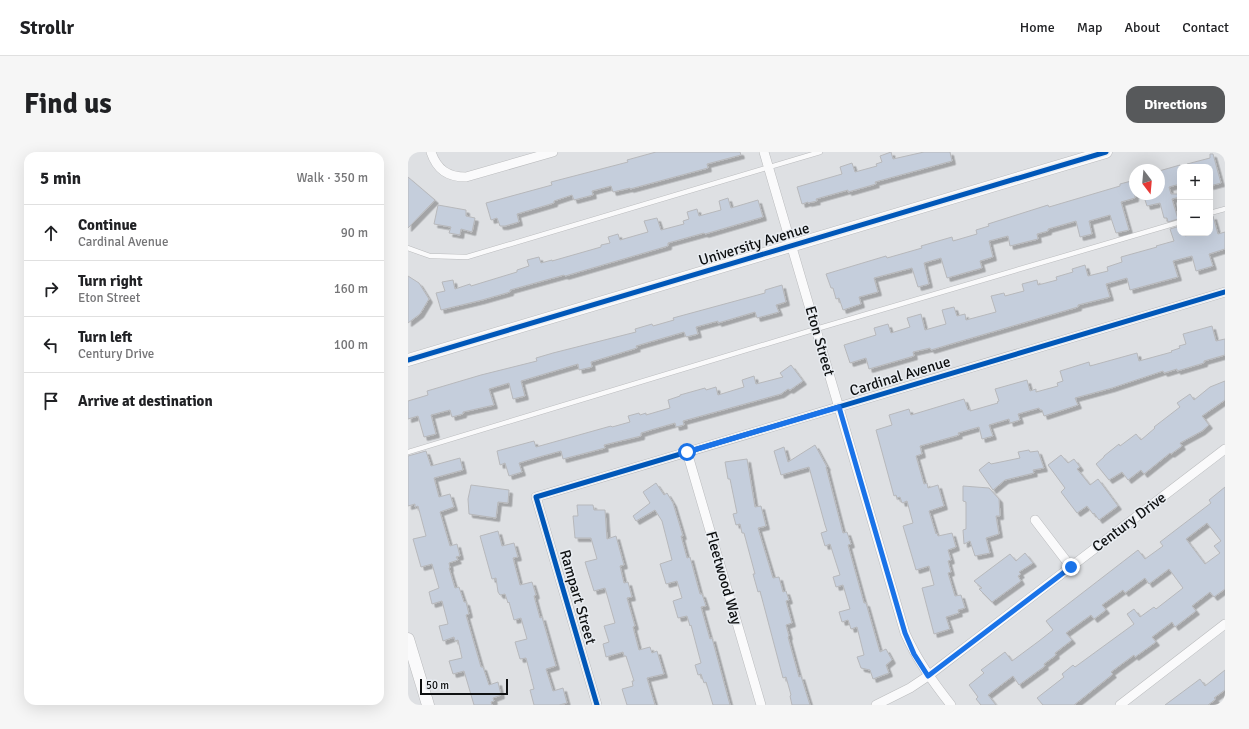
<!DOCTYPE html>
<meta charset="utf-8">
<style>
:root{--surface:#fff;--page:#f6f6f6;--text:#202124;--muted:#757577;--line:#e0e0e0;--accent:#57595b}
body{margin:0;font-family:Signika,sans-serif;background:var(--page);color:var(--text)}
.controls{position:absolute;right:12px;top:12px;display:grid;overflow:hidden;border-radius:8px;box-shadow:0 4px 16px #0002}
.controls button{width:36px;height:36px;display:grid;place-items:center;padding:0;border:0;border-bottom:1px solid var(--line);background:var(--surface);color:var(--text);font:20px sans-serif}
.compass{position:absolute;left:721px;top:12px;width:36px;height:36px;border-radius:50%;background:var(--surface);box-shadow:0 4px 16px #0002;rotate:164deg}
.scale{position:absolute;left:12px;bottom:10px;width:88px;box-sizing:border-box;padding-left:4px;border:2px solid #0f1112;border-top:0;font-size:11px;line-height:14px;white-space:nowrap;color:#0f1112;-webkit-text-stroke:3px #e9edf2;paint-order:stroke}
.stop{position:absolute;width:12px;height:12px;margin:-9px;border:3px solid #1a73e8;border-radius:50%;background:#fff}
.stop.end{background:#1a73e8;border-color:#fff;box-shadow:0 1px 4px #0008}
.list{margin:0;padding:0;list-style:none}
h2{display:flex;justify-content:space-between;align-items:center;height:52px;margin:0;padding:0 16px;font-size:17px}
h2 small{font-size:13px;font-weight:400;color:var(--muted)}
.list li{display:grid;grid-template-columns:26px 1fr auto;gap:12px;align-items:center;box-sizing:border-box;height:56px;padding:0 16px;border-top:1px solid var(--line)}
.list b{display:block;font-size:15px;white-space:nowrap}
.list p{margin:0;font-size:13px;white-space:nowrap;color:var(--muted)}
.list em{font-size:13px;font-style:normal;color:var(--muted)}
.icon{flex:none;width:22px;height:22px;fill:none;stroke:currentColor;stroke-width:2;stroke-linecap:round;stroke-linejoin:round}
.map{position:relative;flex:none;width:817px;height:553px;overflow:hidden;border-radius:12px}
header{display:flex;align-items:center;gap:24px;box-sizing:border-box;height:56px;padding:0 20px;background:var(--surface);border-bottom:1px solid var(--line)}
header strong{font-size:19px}
nav{display:flex;gap:22px;margin-inline-start:auto;font-size:14px}
.intro{display:flex;align-items:center;justify-content:space-between;box-sizing:border-box;height:96px;padding:0 24px}
h1{margin:0;font-size:28px}
.button{padding:10px 18px;border-radius:12px;background:var(--accent);color:#fff;font-size:14px;font-weight:700}
main{display:flex;gap:24px;padding:0 24px}
aside{flex:1;background:var(--surface);border-radius:12px;box-shadow:0 4px 16px #0002}
.map>svg:first-child{display:block}
</style>
<header>
<strong>Strollr</strong>
<nav><a>Home</a><a>Map</a><a>About</a><a>Contact</a></nav>
</header>
<div class="intro"><h1>Find us</h1><a class="button">Directions</a></div>
<main>
<aside>
<h2>5 min<small>Walk · 350 m</small></h2>
<ul class="list">
<li><svg class="icon" aria-label="ahead" viewBox="0 0 24 24"><path d="M12 20V5M6 11l6-6 6 6"/></svg><div><b>Continue</b><p>Cardinal Avenue</p></div><em>90 m</em></li>
<li><svg class="icon" aria-label="right" viewBox="0 0 24 24"><path d="M7 20v-9h11M14 6l5 5-5 5"/></svg><div><b>Turn right</b><p>Eton Street</p></div><em>160 m</em></li>
<li><svg class="icon" aria-label="left" viewBox="0 0 24 24"><path d="M17 20v-9H6M10 6l-5 5 5 5"/></svg><div><b>Turn left</b><p>Century Drive</p></div><em>100 m</em></li>
<li><svg class="icon" aria-label="arrive" viewBox="0 0 24 24"><path d="M6 21V4h12l-3 4 3 4H6"/></svg><div><b>Arrive at destination</b></div></li>
</ul>
</aside>
<div class="map">
<svg width="817" height="553" viewBox="0 0 817 553">
<defs>
<filter id="shadow"><feDropShadow dx="3.5" dy="3.5" stdDeviation="0" flood-color="#0004"/></filter>
</defs>
<rect width="100%" height="100%" fill="#dee0e3"/>
<g fill="#c5cedc" stroke="#b7b8bb" fill-rule="evenodd" filter="url(#shadow)">
<polygon points="248,0 332,0 333,3 299,12 300,16 222,37 222,36 205,40 203,34 184,39 185,43 166,48 164,43 146,49 146,51 109,62 111,70 97,74 92,74 89,66 83,68 78,51 144,33 143,30 220,10 219,8"/>
<polygon points="483,0 485,7 516,0 542,0 544,9 467,30 468,32 440,40 440,38 408,47 409,49 400,51 400,50 394,52 389,35 434,22 432,15 444,11 447,20 469,14 468,12 474,10 472,4"/>
<polygon points="802,2 805,2 813,31 802,34 802,15 779,15 779,12 802,6"/>
<polygon points="772,13 772,32 761,35 763,42 772,42 772,45 764,47 770,67 760,70 759,66 756,66 752,51 739,54 735,42 751,42 751,19"/>
<polygon points="0,25 27,48 0,76"/>
<polygon points="727,28 727,46 713,50 721,78 708,81 702,63 681,69 684,82 672,85 668,69 640,77 640,79 629,82 630,87 602,94 600,84 581,89 585,105 572,109 574,116 539,126 533,106 516,111 521,132 510,135 504,116 466,126 470,140 451,145 453,152 435,158 431,146 428,147 425,136 423,136 418,122 478,104 479,106 514,96 513,94 544,85 545,89 569,82 568,78 581,74 580,72 640,53 641,55 712,34 712,32"/>
<polygon points="320,46 323,56 350,48 355,65 297,82 296,81 260,91 260,94 157,124 156,123 102,138 102,140 74,148 33,158 28,141 37,139 34,130 45,128 47,137 62,132 63,134 109,120 109,118 121,114 119,108 131,105 133,111 144,108 144,109 193,95 193,93 202,91 200,85 210,82 212,88 240,80 236,69 249,66 253,78 276,72 275,69 281,67 279,60 289,57 291,64 313,58 311,49"/>
<polygon points="30,53 58,58 58,64 67,66 64,80 53,77 52,83 41,81 43,75 26,72"/>
<polygon points="805,64 810,82 817,80 817,97 801,102 805,114 788,119 784,104 765,109 770,125 722,138 719,126 698,132 702,145 670,153 670,155 543,192 523,198 522,196 505,200 506,204 461,217 458,206 442,211 436,193 468,183 466,176 480,172 483,181 502,175 499,166 513,162 517,178 538,172 534,158 546,155 549,164 557,162 558,168 588,160 583,144 596,141 597,144 616,139 614,132 629,128 630,133 649,128 648,125 665,120 664,117 677,113 680,124 700,119 699,115 714,110 713,105 749,95 748,94 766,89 762,77 772,74 772,81 776,81 777,84 789,81 802,81 802,65"/>
<polygon points="0,124 11,131 21,147 12,162 0,171"/>
<polygon points="374,133 378,150 368,153 371,160 349,166 347,160 310,171 310,169 288,175 290,182 278,185 276,180 228,194 229,196 183,210 184,215 171,218 170,212 113,229 117,244 105,247 101,231 81,237 86,253 55,260 55,262 44,265 42,258 23,263 28,282 16,285 10,264 0,267 0,249 20,243 19,239 73,223 129,209 128,206 145,201 228,180 227,177 244,172 245,174 266,168 265,166 357,141 357,138"/>
<polygon points="804,174 808,189 817,187 817,203 796,209 796,211 769,219 769,217 756,221 755,219 704,236 667,246 670,253 636,264 634,258 632,258 631,256 610,262 612,268 602,271 601,267 581,273 585,284 574,287 571,275 550,281 551,283 512,294 514,302 508,304 516,332 519,331 520,336 530,333 536,354 521,359 528,382 529,381 530,384 544,381 548,395 540,398 543,408 540,409 543,420 540,421 547,444 553,443 557,456 550,458 551,461 538,465 542,477 526,482 514,436 526,433 521,414 508,418 495,374 505,371 499,349 494,351 492,345 489,346 488,343 486,344 468,278 484,273 481,263 501,257 503,263 556,247 560,258 562,257 562,259 590,251 589,250 591,249 587,237 619,228 622,239 628,237 628,240 650,234 649,231 655,229 652,219 681,210 682,214 729,201 731,209 764,200 763,199 772,196 771,194 778,192 775,182"/>
<polygon points="383,213 395,229 382,238 380,237 373,242 275,269 276,273 268,275 267,271 246,277 233,281 233,284 196,293 197,296 155,307 153,299 131,305 111,311 114,320 101,324 97,311 92,313 89,299 126,289 128,295 203,274 204,275 222,270 220,264 231,261 232,263 238,261 238,263 262,256 260,248 272,244 272,243 297,236 298,238 308,235 310,243 336,235 334,228 346,224 348,232 375,225 372,221"/>
<polygon points="817,229 817,248 794,264 801,273 794,279 772,291 774,294 763,302 762,301 736,322 733,318 720,328 714,320 701,328 688,312 696,305 696,304 711,292 712,294 728,282 733,288 747,276 746,275 772,255 769,251 782,242 786,248 802,235"/>
<polygon points="407,293 419,315 418,315 435,381 439,380 443,392 440,393 456,451 458,451 472,500 478,497 484,508 478,513 481,521 465,527 462,518 453,516 449,505 456,503 449,475 443,477 440,468 434,470 431,460 442,457 435,433 428,435 425,425 432,423 422,392 417,394 413,381 419,379 417,373 401,315 373,323 366,299 376,295 380,310"/>
<polygon points="621,298 622,300 630,299 636,316 625,318 626,321 597,328 585,338 571,318 581,310 583,312 612,306 610,300"/>
<polygon points="18,299 23,314 52,306 55,318 26,326 31,345 42,342 46,355 32,360 42,394 49,392 52,404 48,405 50,408 41,411 42,416 41,416 47,436 51,435 56,450 58,450 61,462 58,463 73,515 75,515 81,533 90,530 93,543 85,546 86,549 83,550 84,553 66,553 56,519 45,522 41,509 54,506 50,488 47,489 46,485 35,489 31,474 40,472 34,449 24,452 21,440 31,436 24,412 13,415 5,387 18,384 10,354 7,355 7,352 0,354 0,304"/>
<polygon points="653,303 660,311 666,307 672,315 669,317 682,333 690,327 710,354 691,368 686,361 685,362 679,354 669,361 653,340 657,336 640,313"/>
<polygon points="339,307 347,355 353,354 358,374 350,376 365,426 371,425 375,440 378,439 381,448 378,449 384,471 378,473 381,484 380,485 391,525 393,524 402,553 384,553 382,544 383,543 378,525 375,526 352,439 350,440 345,422 347,422 336,381 334,381 332,372 328,373 325,362 329,361 322,327 320,327 317,310"/>
<polygon points="248,331 256,343 259,341 265,351 275,384 273,384 279,406 282,405 292,442 294,442 298,454 293,455 302,487 304,486 322,553 305,553 298,530 296,531 293,522 290,523 287,513 293,511 283,473 282,474 279,464 270,466 265,449 274,446 269,429 258,432 252,412 264,408 254,369 247,358 228,369 225,364 242,351 235,340"/>
<polygon points="63,333 101,338 100,351 90,350 88,366 61,362 60,347"/>
<polygon points="555,334 581,336 591,347 592,364 588,364 591,382 578,386 582,401 567,404 562,389 556,392 555,378 558,377 558,350 555,349"/>
<path d="M817,335V437L806,445L802,440L784,454L788,459L767,475L764,470L744,485L748,490L727,505L726,503L703,520L705,522L666,553H635L629,546L656,525L654,522L665,513L667,515L726,472L719,462L726,457L732,465L746,455L748,457L775,436L761,417L741,432L737,426L717,441L715,438L694,453L698,458L686,467L683,463L658,481L664,488L647,501L648,503L636,512L637,514L611,533L605,524L580,543L588,553H573L568,547L570,545L561,533L576,521L573,518L597,500L604,509L631,489L645,478L638,469L730,398L737,407L755,394L752,390L803,351L801,348ZM799,371L813,389L806,394L812,401L797,412L778,387Z"/>
<polygon points="169,353 185,353 186,358 197,358 199,387 208,384 216,413 212,414 216,431 220,430 224,445 219,446 227,474 225,475 231,498 242,495 244,501 249,499 256,522 239,526 247,553 219,553 214,537 225,534 224,529 226,529 218,504 216,504 215,500 198,505 195,492 201,490 196,474 207,471 197,436 186,439 181,423 177,410 189,407 183,386 167,386 165,364 170,364"/>
<polygon points="90,379 94,394 106,391 110,405 105,406 112,433 124,430 128,443 126,444 132,466 134,465 148,514 138,517 145,539 155,536 159,551 151,553 126,553 122,538 126,537 118,506 112,507 107,490 119,487 113,466 106,468 101,450 100,451 97,442 92,443 90,440 88,426 84,427 72,384"/>
<polygon points="617,401 625,411 611,420 613,422 610,424 613,429 584,450 571,437 574,436 566,429 602,402 608,409"/>
<polygon points="817,518 817,538 806,546 808,547 800,553 757,553 792,527 797,534"/>
</g>
<g fill="none" stroke-linecap="round" stroke-linejoin="round">
<defs>
<g id="service">
<polyline points="802,61 817,57"/>
<polyline points="0,96 22,104 59,105 412,0"/>
<polyline points="0,300 408,177 772,70"/>
</g>
<g id="minor">
<path d="M23,0C29,18 40,25 58,25L145,0"/>
<path d="M356,0L497,481C509,508 525,530 543,553"/>
<polyline points="279,300 353,553"/>
<polyline points="627,368 663,415"/>
<polyline points="189,553 128,345 817,140"/>
<polyline points="468,553 502,536 520,524 817,297"/>
<polyline points="712,553 817,472"/>
</g>
<g id="tertiary">
<polyline points="0,208 698,0"/>
<polyline points="0,487 20,553"/>
</g>
</defs>
<use href="#service" stroke="#babbbd" stroke-width="5.5"/>
<use href="#minor" stroke="#babbbd" stroke-width="10"/>
<use href="#tertiary" stroke="#babbbd" stroke-width="13"/>
<use href="#service" stroke="#fafafb" stroke-width="4.5"/>
<use href="#minor" stroke="#fafafb" stroke-width="9"/>
<use href="#tertiary" stroke="#fafafb" stroke-width="12"/>
<defs>
<g id="cycleway">
<polyline points="0,208 698,0"/>
<polyline points="189,553 128,345 817,140"/>
</g>
</defs>
<use href="#cycleway" stroke="#e9edf2" stroke-width="8"/>
<use href="#cycleway" stroke="#0057b8" stroke-width="5"/>
</g>
<g fill="none" stroke-linecap="round" stroke-linejoin="round">
<polyline stroke="#1a73e8" stroke-width="5" points="279,300 431,255 497,481 506,502 520,524 663,415"/>
</g>
<g text-anchor="middle" stroke-width="3" stroke-linejoin="round" paint-order="stroke">
<g font-size="15" fill="#0f1112" stroke="#e9edf2">
<text transform="translate(346 92) rotate(-17)" y="5">University Avenue</text>
<text transform="translate(412 189) rotate(74)" y="5">Eton Street</text>
<text transform="translate(492 224) rotate(-17)" y="5">Cardinal Avenue</text>
<text transform="translate(721 370) rotate(-37)" y="5">Century Drive</text>
<text transform="translate(316 426) rotate(74)" y="5">Fleetwood Way</text>
<text transform="translate(170 445) rotate(74)" y="5">Rampart Street</text>
</g>
</g>
</svg>
<div class="controls">
<button>+</button>
<button>−</button>
</div>
<svg class="compass" viewBox="-18 -18 36 36"><path d="M0-13l5 13h-10z" fill="#e53935"/><path d="M0 13l5-13h-10z" fill="#757577"/></svg>
<div class="scale">50 m</div>
<div class="stop" style="left:279px;top:300px"></div>
<div class="stop end" style="left:663px;top:415px"></div>
</div>
</main>
